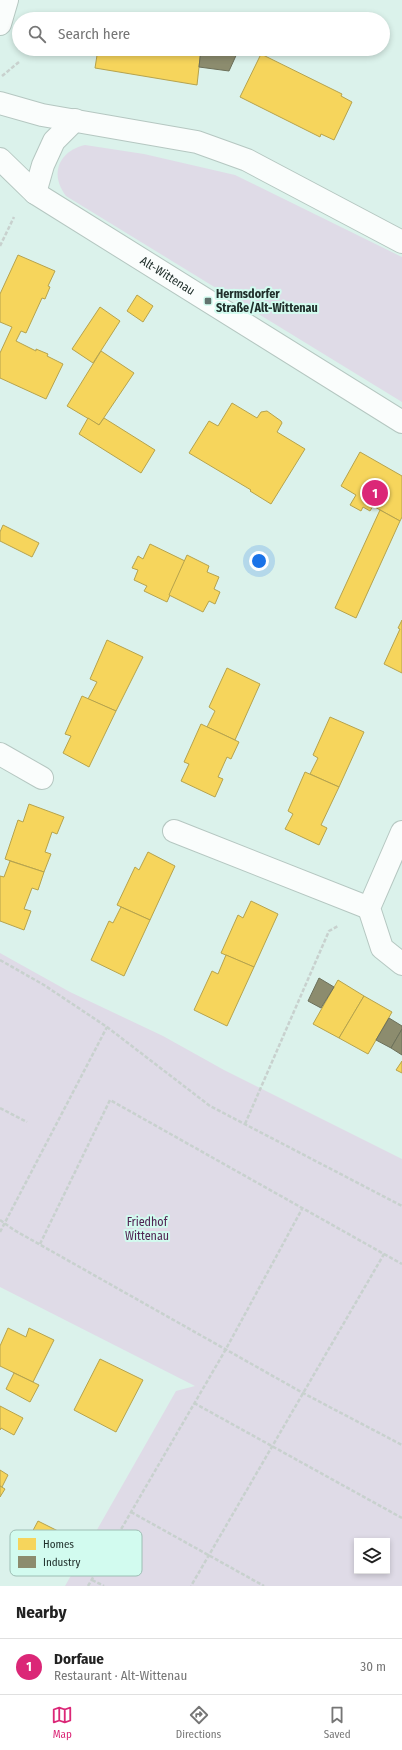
<!DOCTYPE html>
<meta charset="utf-8">
<style>
:root{--surface:#fff;--page:#f2f2f2;--text:#222;--muted:#767676;--line:#e0e0e0;--accent:#db2777}
body{margin:0;font-family:"Fira Sans Condensed",sans-serif;background:var(--page);color:var(--text)}
.controls{position:absolute;right:12px;bottom:12px;display:grid;overflow:hidden;border-radius:0px;box-shadow:0 2px 6px #0003}
.controls button{width:36px;height:36px;display:grid;place-items:center;padding:0;border:0;border-bottom:1px solid var(--line);background:var(--surface);color:var(--text);font:20px sans-serif}
.you{position:absolute;left:259px;top:561px;width:14px;height:14px;margin:-10px;border:3px solid #fff;border-radius:50%;background:#1a73e8;box-shadow:0 0 0 6px #1a73e833}
.badge{display:grid;place-items:center;width:26px;height:26px;border-radius:50%;background:var(--accent);color:#fff;font-size:13px;font-weight:700}
.pin{position:absolute;translate:-50% -50%;border:2px solid #fff;box-shadow:0 1px 4px #0006}
.list{margin:0;padding:0;list-style:none}
h2{display:flex;justify-content:space-between;align-items:center;height:52px;margin:0;padding:0 16px;font-size:17px}
h2 small{font-size:13px;font-weight:400;color:var(--muted)}
.list li{display:grid;grid-template-columns:26px 1fr auto;gap:12px;align-items:center;box-sizing:border-box;height:56px;padding:0 16px;border-top:1px solid var(--line)}
.list b{display:block;font-size:15px;white-space:nowrap}
.list p{margin:0;font-size:13px;white-space:nowrap;color:var(--muted)}
.list em{font-size:13px;font-style:normal;color:var(--muted)}
.icon{flex:none;width:22px;height:22px;fill:none;stroke:currentColor;stroke-width:2;stroke-linecap:round;stroke-linejoin:round}
.map{position:relative;flex:none;width:402px;height:1586px;overflow:hidden}
.search{position:absolute;background:var(--surface);box-shadow:0 2px 6px #0003;left:12px;right:12px;top:12px;height:44px;display:flex;align-items:center;gap:10px;box-sizing:border-box;padding:0 14px;border-radius:22px;color:var(--muted);font-size:15px}
.sheet{height:108px;background:var(--surface)}
nav{display:flex;justify-content:space-around;align-items:center;box-sizing:border-box;height:56px;border-top:1px solid var(--line);background:var(--surface);font-size:11px;color:var(--muted)}
nav a{display:grid;justify-items:center;gap:2px}
nav .on{color:var(--accent)}
.map>svg:first-child{display:block}
</style>
<div class="map">
<svg width="402" height="1586" viewBox="0 0 402 1586">
<rect width="100%" height="100%" fill="#dbf2eb"/>
<g fill="#dfdbe7" fill-rule="evenodd">
<path d="M85,145L144,154L235,175L402,257V402L66,196C49,174 59,151 85,145Z"/>
<path d="M0,953L70,992L163,1036L224,1070L402,1159V1586H65L176,1391L195,1386L0,1287ZM357,1541H387V1571H357Z"/>
</g>
<g fill="#f6d55c" stroke="#b6a34d">
<polygon points="98,49 201,49 197,85 95,68"/>
<polygon points="261,54 342,94 341,96 352,102 334,140 321,134 320,137 240,97"/>
<polygon points="18,255 55,271 48,286 50,287 45,299 42,298 26,333 21,331 16,341 36,351 36,349 48,354 47,356 63,364 46,399 0,378 0,353 12,327 0,322 0,294"/>
<polygon points="137,295 153,306 143,322 127,311"/>
<polygon points="100,307 120,321 93,363 72,349"/>
<polygon points="101,351 134,373 99,425 67,406"/>
<polygon points="232,403 257,418 261,412 267,411 281,421 282,423 277,432 305,449 271,504 250,491 251,490 189,453 209,421 218,426"/>
<polygon points="88,418 99,425 104,418 155,450 141,473 79,434"/>
<polygon points="360,452 402,476 402,517 400,521 373,506 370,511 363,507 361,511 350,505 356,495 341,486"/>
<polygon points="380,510 400,521 356,618 335,608"/>
<polygon points="3,525 39,543 32,557 0,541 0,532"/>
<polygon points="150,544 185,561 167,602 144,591 147,586 134,580 138,570 132,568 138,556 143,559"/>
<polygon points="187,555 209,566 207,572 219,577 214,589 220,592 215,604 209,601 203,612 169,595"/>
<polygon points="402,620 402,673 384,664 400,629 398,628"/>
<polygon points="107,640 143,657 116,711 88,699 97,682 90,679"/>
<polygon points="227,668 260,684 235,740 207,727 215,711 209,707"/>
<polygon points="82,696 116,711 89,767 63,753 71,736 65,734"/>
<polygon points="330,717 364,732 339,787 310,774 318,758 313,755"/>
<polygon points="201,724 239,742 231,759 227,757 218,777 223,779 215,797 181,781 189,764 184,762"/>
<polygon points="305,772 339,787 321,825 327,828 319,845 285,829 293,814 288,811"/>
<polygon points="29,804 64,817 57,834 52,832 45,852 51,854 44,872 5,859 18,820 23,822"/>
<polygon points="148,852 175,866 150,920 117,905 135,867 139,870"/>
<polygon points="10,861 44,872 38,890 32,888 24,909 31,911 24,930 0,921 0,876 4,877"/>
<polygon points="251,901 278,914 254,967 221,953 238,915 243,918"/>
<polygon points="121,907 150,920 124,976 91,960 109,921 113,923"/>
<polygon points="226,955 254,967 227,1026 194,1010 212,971 218,974"/>
<polygon points="338,980 364,996 339,1038 313,1024"/>
<polygon points="364,996 392,1012 368,1054 339,1038"/>
<polygon points="402,1061 402,1073 396,1070"/>
<polygon points="8,1328 26,1337 29,1328 54,1340 33,1382 0,1366 0,1346"/>
<polygon points="100,1359 143,1380 116,1432 74,1410"/>
<polygon points="14,1373 39,1385 30,1402 6,1389"/>
<polygon points="0,1406 23,1418 14,1435 1,1428 0,1430"/>
<polygon points="0,1470 8,1475 2,1487 0,1486"/>
<polygon points="0,1486 5,1489 0,1497"/>
<polygon points="38,1521 74,1539 56,1574 20,1556 22,1553 20,1547 24,1540 29,1538"/>
</g>
<g fill="#8c8c6e" stroke="#6c705a">
<polygon points="201,49 239,49 229,71 199,67"/>
<polygon points="319,978 334,987 321,1008 308,1001"/>
<polygon points="389,1018 402,1026 402,1029 391,1048 376,1040"/>
<polygon points="402,1029 402,1055 391,1048"/>
</g>
<g fill="none" stroke-linecap="round" stroke-linejoin="round">
<defs>
<g id="minor">
<polyline points="0,754 42,778"/>
<polyline points="174,831 369,908"/>
<polyline points="402,832 369,908 382,948 402,964"/>
</g>
<g id="major">
<polyline points="0,24 7,0"/>
<polyline points="0,103 42,115 197,142 247,160 402,242"/>
<path id="s1" d="M0,159L35,193L402,422"/>
<polyline points="35,193 43,165 54,141 75,120"/>
</g>
</defs>
<use href="#minor" stroke="#b5c7c1" stroke-width="24"/>
<use href="#major" stroke="#b5c7c1" stroke-width="24"/>
<g stroke="#c8d1ce" stroke-width="2.5" stroke-dasharray="4 2" stroke-linecap="butt">
<polyline points="2,76 19,62"/>
<polyline points="0,246 14,217"/>
<polyline points="0,960 44,985 107,1027 210,1106 402,1206"/>
<polyline points="0,1108 27,1122"/>
<polyline points="245,1124 329,931 338,926"/>
<polyline points="0,1220 14,1230 303,1393 402,1445"/>
<polyline points="0,1232 107,1027"/>
<polyline points="40,1244 110,1100 384,1254 191,1586"/>
<polyline points="384,1254 402,1264"/>
<polyline points="194,1403 402,1518"/>
<polyline points="131,1512 264,1586"/>
<polyline points="92,1580 104,1586"/>
<polyline points="88,1586 226,1349 302,1209"/>
</g>
<use href="#minor" stroke="#fafdfc" stroke-width="22"/>
<use href="#major" stroke="#fafdfc" stroke-width="22"/>
</g>
<rect fill="#61736e" stroke="#d2fbef" stroke-width="1.5" x="204" y="297" width="8" height="8" rx="2"/>
<g text-anchor="middle" stroke-width="4" stroke-linejoin="round" paint-order="stroke">
<g font-size="12" fill="#202f2b" stroke="#d2fbef">
<text dy="4" stroke="none"><textPath href="#s1" startOffset="205">Alt-Wittenau</textPath></text>
</g>
<g font-size="12" font-weight="bold" fill="#202f2b" stroke="#d2fbef" text-anchor="start">
<text x="216" y="298">Hermsdorfer<tspan x="216" dy="14">Straße/Alt-Wittenau</tspan></text>
</g>
<g font-size="12" fill="#512453" stroke="#d2fbef">
<text x="147" y="1226">Friedhof<tspan x="147" dy="14">Wittenau</tspan></text>
</g>
</g>
<rect x="10" y="1530" width="132" height="46" rx="6" fill="#d2fbef" stroke="#9dbeb4" stroke-width="1"/>
<rect x="18" y="1538" width="18" height="12" fill="#f6d55c"/>
<rect x="18" y="1556" width="18" height="12" fill="#8c8c6e"/>
<g font-size="11" fill="#202f2b">
<text x="43" y="1548">Homes</text>
<text x="43" y="1566">Industry</text>
</g>
</svg>
<div class="controls">
<button><svg class="icon" aria-label="layers" viewBox="0 0 24 24"><path d="M12 4l9 5-9 5-9-5zM3 14l9 5 9-5"/></svg></button>
</div>
<div class="you"></div>
<div class="pin badge" style="left:375px;top:493px">1</div>
<div class="search"><svg class="icon" aria-label="search" viewBox="0 0 24 24"><circle cx="10" cy="10" r="6"/><path d="M15 15l6 6"/></svg>Search here</div>
</div>
<section class="sheet">
<h2>Nearby<small></small></h2>
<ul class="list">
<li><span class="badge">1</span><div><b>Dorfaue</b><p>Restaurant · Alt-Wittenau</p></div><em>30 m</em></li>
</ul>
</section>
<nav>
<a class="on"><svg class="icon" aria-label="map" viewBox="0 0 24 24"><path d="M3 6l6-2 6 2 6-2v14l-6 2-6-2-6 2zM9 4v14M15 6v14"/></svg>Map</a>
<a><svg class="icon" aria-label="directions" viewBox="0 0 24 24"><path d="M12 3l9 9-9 9-9-9zM9 14v-3h6M13 9l2 2-2 2"/></svg>Directions</a>
<a><svg class="icon" aria-label="saved" viewBox="0 0 24 24"><path d="M7 4h10v16l-5-4-5 4z"/></svg>Saved</a>
</nav>
